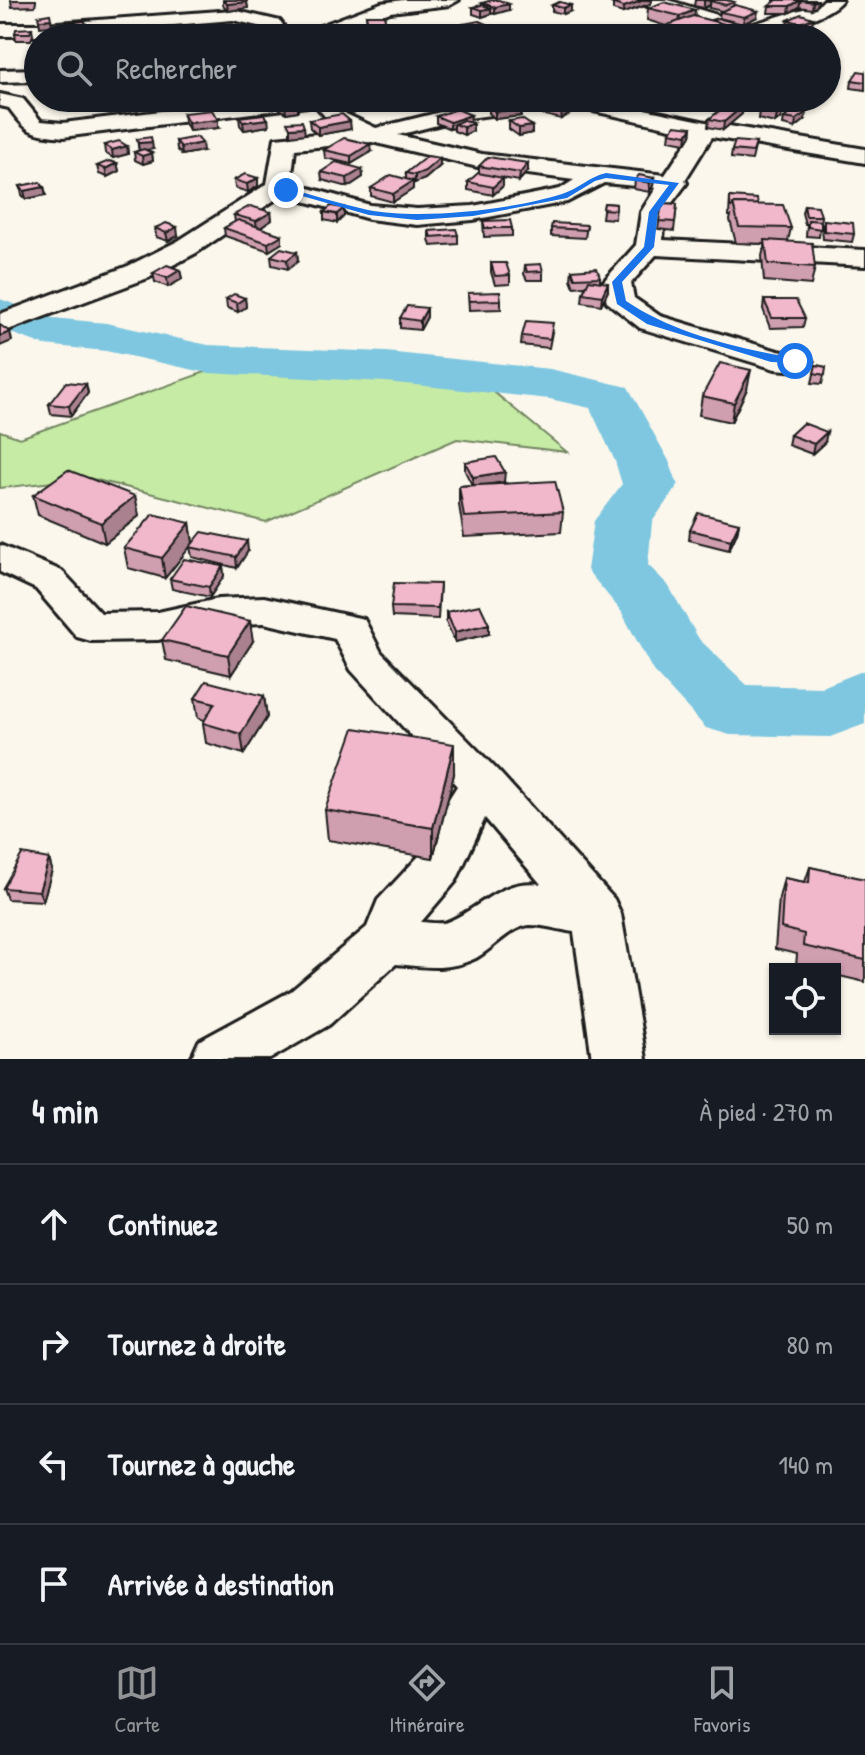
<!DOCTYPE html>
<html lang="fr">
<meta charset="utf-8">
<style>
:root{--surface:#171b24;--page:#242831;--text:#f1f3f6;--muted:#9ea1a6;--line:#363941;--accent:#919294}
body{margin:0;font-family:"Patrick Hand",sans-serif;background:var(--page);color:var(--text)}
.controls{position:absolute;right:24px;bottom:24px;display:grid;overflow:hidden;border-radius:0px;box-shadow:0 2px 6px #0004}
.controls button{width:72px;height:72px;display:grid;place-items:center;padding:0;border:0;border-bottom:2px solid var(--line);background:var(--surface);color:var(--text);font:40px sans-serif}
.stop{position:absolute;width:24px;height:24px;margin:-18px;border:6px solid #1a73e8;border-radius:50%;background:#fff}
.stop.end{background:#1a73e8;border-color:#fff;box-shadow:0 2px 8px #0008}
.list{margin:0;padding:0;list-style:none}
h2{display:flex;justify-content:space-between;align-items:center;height:104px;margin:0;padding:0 32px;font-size:34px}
h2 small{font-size:26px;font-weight:400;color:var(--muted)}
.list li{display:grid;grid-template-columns:52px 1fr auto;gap:24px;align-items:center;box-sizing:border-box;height:120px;padding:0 32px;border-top:2px solid var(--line)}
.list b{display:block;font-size:30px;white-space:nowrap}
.list em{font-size:26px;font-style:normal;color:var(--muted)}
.icon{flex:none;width:44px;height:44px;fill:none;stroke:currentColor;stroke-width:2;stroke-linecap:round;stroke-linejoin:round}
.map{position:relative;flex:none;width:865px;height:1059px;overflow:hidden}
.search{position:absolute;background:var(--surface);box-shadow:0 2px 6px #0004;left:24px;right:24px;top:24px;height:88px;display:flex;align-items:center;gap:20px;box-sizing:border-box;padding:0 28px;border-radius:44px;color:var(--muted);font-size:30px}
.sheet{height:584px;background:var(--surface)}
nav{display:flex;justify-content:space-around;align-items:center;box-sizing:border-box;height:112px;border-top:2px solid var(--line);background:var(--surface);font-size:22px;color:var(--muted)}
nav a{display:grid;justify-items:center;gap:4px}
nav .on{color:var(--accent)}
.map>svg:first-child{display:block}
</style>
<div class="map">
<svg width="865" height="1059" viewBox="0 0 865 1059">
<rect width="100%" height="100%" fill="#fbf7ec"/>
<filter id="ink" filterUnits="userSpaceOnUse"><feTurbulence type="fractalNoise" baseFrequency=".0125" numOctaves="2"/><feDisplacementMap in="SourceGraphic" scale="16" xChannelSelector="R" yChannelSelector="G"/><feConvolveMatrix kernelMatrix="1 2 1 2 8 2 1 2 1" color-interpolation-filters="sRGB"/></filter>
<g filter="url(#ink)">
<polygon fill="#c6eba5" stroke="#718460" stroke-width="2" points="270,349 456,361 567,452 457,439 266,522 89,478 0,488 0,431 20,438"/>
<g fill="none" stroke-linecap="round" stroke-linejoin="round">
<polygon fill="#7fc7e0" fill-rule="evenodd" points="0,299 52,318 106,323 208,345 386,352 550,369 628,387 669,461 678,485 652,522 648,565 668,585 699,639 747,685 822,687 865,670 865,724 830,737 730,735 706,728 653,671 621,611 587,570 594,521 622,484 615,461 590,408 550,399 386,382 208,373 106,351 44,345 0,329"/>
<defs>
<g id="minor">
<polygon points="403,0 459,0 450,5 390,12 323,38 297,38 299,34 381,3"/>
<path d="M638,0H668L750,25L820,4L824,0H842C826,21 754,38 728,38L734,32L641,4Z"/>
<polygon points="233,10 280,21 283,25 274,30 233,20 44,36 0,36 0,24 44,24"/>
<polygon points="38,69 38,81 0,82 0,70"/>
<path d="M0,94L23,99L41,121L63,123L268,98H332L346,114L376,128L461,107L524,98H592L706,122L865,149V163L712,137L685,180L687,183L665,212L663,240L865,250V266L656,255L631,283L634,298L660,316L778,351L809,356L813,362L809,368L798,371L775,369L640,328L607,302L603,282L636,245L641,212L656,188L604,183L567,202L473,220L417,225L369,219L282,195L196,253L148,278L0,333V314L128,266L178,241L267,184L275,138L347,131L331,123L315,105L63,137C31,133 28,134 9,108L0,106ZM566,105L693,133L665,175L482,154L398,135L461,119ZM372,142L482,168L574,180L560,189L473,206L417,209L370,205L291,183L295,149Z"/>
<path d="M0,545L62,571L101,613L158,612L218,599L264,597L364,619L381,652L499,772L614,899L621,914L646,1059H592L574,932C560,930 544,925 530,925C511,926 493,949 476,958C450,971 424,967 396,964L329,1025L270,1059H191L199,1041L291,991L367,927L378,900L420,855L440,813L457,786L351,670L335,639L264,623L218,625L158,640L91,641L77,637L36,589L0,572ZM485,818L541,884C501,878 480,909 447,922C439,925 429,922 421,922L456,881Z"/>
</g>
</defs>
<use href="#minor" stroke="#1c1c1c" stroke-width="6"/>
<use href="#minor" fill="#fbf7ec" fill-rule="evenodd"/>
</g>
<g fill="#cf9eaf" stroke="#1c1c1c" stroke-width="2">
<polygon points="11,0 36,0 36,2 35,6 12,7"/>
<polygon points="223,0 246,0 248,8 228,11 223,5"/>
<polygon points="619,0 651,0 650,4 623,13 613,10 613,4 619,2"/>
<polygon points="695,0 726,0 734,2 733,6 757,17 743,24 719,18 720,12 722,11 709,8 710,5 704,8 694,6"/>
<polygon points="774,0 818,0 817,6 812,9 799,7 789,13 768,13 769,6 774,3"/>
<polygon points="560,2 571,11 563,14 552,11 552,5"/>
<polygon points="482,3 509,10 495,14 491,13 491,14 482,17 473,14 473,7 482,5"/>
<polygon points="648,8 694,16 738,31 727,35 723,34 723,37 721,38 659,38 660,28 666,26 647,20"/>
<polygon points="366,15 386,23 386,30 368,31"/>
<polygon points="788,20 812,24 799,30 787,27"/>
<polygon points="85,21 87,34 67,34 66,23"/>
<polygon points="464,24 491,33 521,34 521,38 488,38 488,34 476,37 464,31"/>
<polygon points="32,28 33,35 31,40 16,40 15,33"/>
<polygon points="865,72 865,90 851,88 852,80"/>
<polygon points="63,98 86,98 86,107 64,108"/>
<polygon points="158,98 177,98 176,100 158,100"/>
<polygon points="463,98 492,98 485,100 485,106 472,109 463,103"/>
<polygon points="602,98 631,98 631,100 623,105 602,101"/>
<polygon points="660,98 687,98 680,104 660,99"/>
<polygon points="700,98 725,98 717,103"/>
<polygon points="280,101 298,103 298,111 286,113 280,109"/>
<polygon points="489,105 521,116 495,119 489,113"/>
<polygon points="540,106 575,111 561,119 540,114"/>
<polygon points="743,106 742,114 723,130 708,127 709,119"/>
<polygon points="765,106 781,118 775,123 758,119 759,111"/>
<polygon points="183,113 218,128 189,131 184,121"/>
<polygon points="436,116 470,122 473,131 464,135 454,131 454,128 450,129 436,123"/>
<polygon points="239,117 269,126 244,130 240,125"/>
<polygon points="784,118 805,120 795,128 783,125"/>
<polygon points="309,120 351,129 318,135 310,128"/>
<polygon points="509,121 532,126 532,133 519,136 509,129"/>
<polygon points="692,127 691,135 686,143 669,140 670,132"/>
<polygon points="137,139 153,149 147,150 152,153 153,161 143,164 135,160 134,152 139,151"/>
<polygon points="176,141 203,151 182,155 177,149"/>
<polygon points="756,143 752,160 731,158 732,150"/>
<polygon points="104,145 127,146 128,154 113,158 105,153"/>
<polygon points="324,150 371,152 351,164 325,158"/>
<polygon points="117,163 119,171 107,177 99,174 97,166"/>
<polygon points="440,166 425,179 413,183 413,189 393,202 371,196 371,188 406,179 406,173"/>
<polygon points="479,166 528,171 519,181 502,178 503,186 493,195 468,190 468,182 479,174"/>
<polygon points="362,169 363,177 348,187 322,180 321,172"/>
<polygon points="258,178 258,186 248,192 235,188 234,180"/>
<polygon points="654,178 653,186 649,192 634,189 635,180"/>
<polygon points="20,186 44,187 46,195 26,199 22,195"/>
<polygon points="730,197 758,205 791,228 788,241 815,267 811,285 764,281 762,256 765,244 736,243 730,220 731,216 729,216"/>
<polygon points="604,203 616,204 615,219 602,218"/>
<polygon points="662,203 677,204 674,231 658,229"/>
<polygon points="804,205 821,216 819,237 806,236 807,224 805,224 802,213"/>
<polygon points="271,212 272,220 260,228 282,235 282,243 269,251 225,236 224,228 235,222 234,215"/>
<polygon points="324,212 344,216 337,223 324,220"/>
<polygon points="824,220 854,234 852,242 823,239 822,228"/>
<polygon points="483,221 512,228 512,236 484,237"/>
<polygon points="587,225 585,238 551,236 551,228"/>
<polygon points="155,228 178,236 168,241 156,237"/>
<polygon points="429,231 458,235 458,244 431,246 429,239"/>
<polygon points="297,252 298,261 288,269 272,265 271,256"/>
<polygon points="491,263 510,275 510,284 495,285 491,272"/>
<polygon points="525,265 543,271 543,280 527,280 524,274"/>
<polygon points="180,270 182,279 168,287 155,282 153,273"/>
<polygon points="572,270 600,277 600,281 608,291 601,305 582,302 583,293 586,286 574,287 571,279"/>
<polygon points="468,293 501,300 501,309 469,310"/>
<polygon points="245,298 246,307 238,312 227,308 226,299"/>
<polygon points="764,300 805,318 803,327 770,328 763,309"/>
<polygon points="427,308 427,317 420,330 400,328 400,318"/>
<polygon points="552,332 549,348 521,345 522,336"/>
<polygon points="816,365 826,367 822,384 812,383"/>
<polygon points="86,384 88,393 71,416 51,414 49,404"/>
<polygon points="747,389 731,422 699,415 702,396"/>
<polygon points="790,435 825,442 812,454 788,445"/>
<polygon points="465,462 504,482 484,485 563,512 561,532 464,537 459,505 459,486 472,485 465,471"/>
<polygon points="33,495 135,496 139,516 105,543 38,515"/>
<polygon points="190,523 193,543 165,578 128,568 124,548"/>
<polygon points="739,523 737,533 729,550 689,540 690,530"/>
<polygon points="190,547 248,551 237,568 192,557"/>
<polygon points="223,566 224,576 210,597 172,589 170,579"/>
<polygon points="440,584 438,619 392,617 391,607"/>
<polygon points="446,612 489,634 455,642 446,622"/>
<polygon points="162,640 253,641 231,675 166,660"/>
<polygon points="264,696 267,717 244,754 206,743 203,723 204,720 198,718 195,698"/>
<polygon points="454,774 433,858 328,840 325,810"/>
<polygon points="49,859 52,870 43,901 7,899 3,888"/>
<polygon points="810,867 865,879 865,982 835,975 835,969 810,969 796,966 797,954 775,949 779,898 784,878 805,882"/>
</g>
<g fill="#a9818f" stroke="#1c1c1c" stroke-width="2">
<polygon points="644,0 651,0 650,4 623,13 624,7"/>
<polygon points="707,0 713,0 710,1 710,5 704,8 704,1"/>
<polygon points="801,0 799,7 789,13 790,6"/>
<polygon points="817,0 818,0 817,6 812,9 813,2"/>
<polygon points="247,2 248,8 228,11 227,4"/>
<polygon points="509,4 509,10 495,14 495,7"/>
<polygon points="571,5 571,11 563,14 563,8"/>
<polygon points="491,8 491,14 482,17 482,10"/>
<polygon points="695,10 694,23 678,29 680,16"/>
<polygon points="758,11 757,17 743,24 744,17"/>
<polygon points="813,18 812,24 799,30 801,23"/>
<polygon points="51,19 52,26 40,27 39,20"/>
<polygon points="724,24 723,37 692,38 692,37"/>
<polygon points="739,24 738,31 727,35 728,29"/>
<polygon points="491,26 491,33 476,37 476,30"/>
<polygon points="521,34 521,38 499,38"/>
<polygon points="484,98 492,98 485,100 485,106 472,109 472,101"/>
<polygon points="624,98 631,98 631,100 623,105"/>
<polygon points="681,98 687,98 680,104"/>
<polygon points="298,103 298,111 286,113 285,106"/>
<polygon points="575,104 575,111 561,119 562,112"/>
<polygon points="743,106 742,114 723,130 724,122"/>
<polygon points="521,108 521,116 495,119 495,112"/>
<polygon points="783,110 781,118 775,123 777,115"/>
<polygon points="806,112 805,120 795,128 796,120"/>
<polygon points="471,115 470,122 454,124 454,128 450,129 450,122"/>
<polygon points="268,119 269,126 244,130 243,122"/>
<polygon points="218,120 218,128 189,131 188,123"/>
<polygon points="350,121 351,129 318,135 318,127"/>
<polygon points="473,123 473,131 464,135 464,127"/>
<polygon points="532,126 532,133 519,136 519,128"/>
<polygon points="304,127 305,134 290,136 290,128"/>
<polygon points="692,127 691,135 686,143 687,135"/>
<polygon points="152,142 153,149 139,151 138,143"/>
<polygon points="202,143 203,151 182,155 181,147"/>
<polygon points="370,144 371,152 351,164 351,156"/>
<polygon points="127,146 128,154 113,158 112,150"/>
<polygon points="152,153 153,161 143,164 142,156"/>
<polygon points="440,158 440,166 425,179 415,183 415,175"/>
<polygon points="117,163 119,171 107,177 105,169"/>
<polygon points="528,163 528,171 519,181 520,173"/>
<polygon points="362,169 363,177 348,187 347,178"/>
<polygon points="258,178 258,186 248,192 247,184"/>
<polygon points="503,178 503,186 493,195 493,187"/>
<polygon points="654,178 653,186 649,192 650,183"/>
<polygon points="413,181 413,189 393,202 393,194"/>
<polygon points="44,187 46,195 26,199 24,191"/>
<polygon points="344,208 344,216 337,223 337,214"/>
<polygon points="271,212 272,220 257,230 256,221"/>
<polygon points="177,227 178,236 168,241 166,233"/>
<polygon points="282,235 282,243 269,251 268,243"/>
<polygon points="297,252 298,261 288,269 287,260"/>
<polygon points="180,270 182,279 168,287 167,278"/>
<polygon points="608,283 608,291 601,305 602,296"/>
<polygon points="245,298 246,307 238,312 237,303"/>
<polygon points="427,308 427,317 420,330 420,321"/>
<polygon points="10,332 12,341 0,346 0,336"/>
<polygon points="751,370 747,389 731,422 734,403"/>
<polygon points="86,384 88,393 71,416 69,406"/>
<polygon points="827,432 825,442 812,454 814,444"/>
<polygon points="505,472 504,482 473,487 473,477"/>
<polygon points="135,496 139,516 105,543 101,523"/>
<polygon points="190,523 193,543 165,578 162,558"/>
<polygon points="739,523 737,533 729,550 731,540"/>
<polygon points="247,541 248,551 237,568 236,557"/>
<polygon points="223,566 224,576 210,597 209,587"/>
<polygon points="250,621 253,641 231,675 228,655"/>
<polygon points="489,624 489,634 455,642 455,632"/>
<polygon points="264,696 267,717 244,754 241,734"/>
<polygon points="454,744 454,774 433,858 433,828"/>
<polygon points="49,859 52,870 43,901 39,891"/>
</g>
<g fill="#f1b8cc" stroke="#1c1c1c" stroke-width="2">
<polygon points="224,0 246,0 247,2 227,4"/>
<polygon points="492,0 499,0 509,4 495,7 482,3"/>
<polygon points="621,0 644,0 624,7 613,4 623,1"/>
<polygon points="713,0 726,0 734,2 726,5 710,1"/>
<polygon points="775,0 801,0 790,6 769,6 777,0"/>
<polygon points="800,0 817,0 813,2"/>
<polygon points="560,2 571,5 563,8 552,5"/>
<polygon points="664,2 695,10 680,16 648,8"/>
<polygon points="482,5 491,8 482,10 473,7"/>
<polygon points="735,5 758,11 744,17 720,12"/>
<polygon points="50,14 51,19 39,20 38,16"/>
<polygon points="801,14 813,18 801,23 788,20"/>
<polygon points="366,15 384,15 386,23 368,24"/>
<polygon points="693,16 724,24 692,37 660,28"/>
<polygon points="717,18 739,24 728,29 724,28 724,24 711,20"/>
<polygon points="85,21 86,27 66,27 66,23"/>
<polygon points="479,21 491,26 476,30 464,24"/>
<polygon points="32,28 30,33 15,33 16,29"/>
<polygon points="512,29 521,34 497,38 488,33"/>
<polygon points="641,35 651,38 635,38"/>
<polygon points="215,36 216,38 196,38"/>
<polygon points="858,71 865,72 865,82 852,80"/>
<polygon points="63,98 84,98 84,99 63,101"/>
<polygon points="467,98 485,98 472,101"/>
<polygon points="554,98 575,104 562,112 540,106"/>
<polygon points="292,99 298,103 285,106 280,101"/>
<polygon points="514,102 521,108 495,112 489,105"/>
<polygon points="729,103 743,106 724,122 709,119"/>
<polygon points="765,106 783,110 777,115 759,111"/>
<polygon points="457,109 471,115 450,122 436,116"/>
<polygon points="212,110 218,120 188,123 183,113"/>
<polygon points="795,110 806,112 796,120 784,118"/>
<polygon points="264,114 268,119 243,122 239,117"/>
<polygon points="342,114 350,121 318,127 309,120"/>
<polygon points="522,119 532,126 519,128 509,121"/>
<polygon points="463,120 473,123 464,127 454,124"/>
<polygon points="302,121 304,127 290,128 287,122"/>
<polygon points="675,125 692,127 687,135 670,132"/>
<polygon points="151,137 152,142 138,143 137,139"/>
<polygon points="197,137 202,143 181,147 176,141"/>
<polygon points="344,138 370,144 351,156 324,150"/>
<polygon points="119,141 127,146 112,150 104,145"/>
<polygon points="735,141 756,143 753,152 732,150"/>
<polygon points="144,149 152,153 142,156 134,152"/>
<polygon points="427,156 440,158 425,171 415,175 406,173"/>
<polygon points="488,157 528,163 520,173 479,166"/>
<polygon points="109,161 117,163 105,169 97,166"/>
<polygon points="336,162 362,169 347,178 321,172"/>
<polygon points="478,173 503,178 493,187 468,182"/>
<polygon points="245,174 258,178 247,184 234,180"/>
<polygon points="391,175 413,181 393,194 371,188"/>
<polygon points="639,175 654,178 650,183 635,180"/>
<polygon points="40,182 44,187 24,191 20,186"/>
<polygon points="730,197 757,199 758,205 733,204 732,207 730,207"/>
<polygon points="604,203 616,204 616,210 603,209"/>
<polygon points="662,203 677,204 675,222 659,221"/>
<polygon points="733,204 783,205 791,228 739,227"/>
<polygon points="804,205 818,206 821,216 806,216"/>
<polygon points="250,206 271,212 256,221 234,215"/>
<polygon points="331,206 344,208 337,214 324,212"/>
<polygon points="238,220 282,235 268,243 224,228"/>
<polygon points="510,220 512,228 485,228 483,221"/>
<polygon points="808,220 821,221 821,229 808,227"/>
<polygon points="824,220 853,223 854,234 824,231"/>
<polygon points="166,223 177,227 166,233 155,228"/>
<polygon points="552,223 587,225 586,230 551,228"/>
<polygon points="456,229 458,235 431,237 429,231"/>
<polygon points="765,240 812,243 815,267 768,264"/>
<polygon points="281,248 297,252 287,260 271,256"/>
<polygon points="491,263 506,263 510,275 495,276"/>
<polygon points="541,264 543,271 527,272 525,265"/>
<polygon points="167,265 180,270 167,278 153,273"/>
<polygon points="597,268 600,277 575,278 572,270"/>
<polygon points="589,280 608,283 602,296 583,293"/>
<polygon points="500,292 501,300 469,301 468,293"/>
<polygon points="234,294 245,298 237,303 226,299"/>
<polygon points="764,300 796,300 805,318 772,318"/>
<polygon points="407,306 427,308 420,321 400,318"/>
<polygon points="526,321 553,323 550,339 522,336"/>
<polygon points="0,325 10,332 0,336"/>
<polygon points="720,363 751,370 734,403 702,396"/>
<polygon points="816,365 826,367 825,375 814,373"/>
<polygon points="66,382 86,384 69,406 49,404"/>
<polygon points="803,423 827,432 814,444 790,435"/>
<polygon points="496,457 505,472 473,477 465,462"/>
<polygon points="68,470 135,496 101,523 33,495"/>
<polygon points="555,481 563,512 464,517 459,486"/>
<polygon points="698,513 739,523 731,540 690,530"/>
<polygon points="153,514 190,523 162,558 124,548"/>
<polygon points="202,532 247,541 236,557 190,547"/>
<polygon points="184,559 223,566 209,587 170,579"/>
<polygon points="394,583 440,584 438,608 391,607"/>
<polygon points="480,605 489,624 455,632 446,612"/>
<polygon points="186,606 250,621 228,655 162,640"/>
<polygon points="206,681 264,696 241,734 203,723 215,703 195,698"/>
<polygon points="354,728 454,744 433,828 325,810"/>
<polygon points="22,854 49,859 39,891 3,888"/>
<polygon points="810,867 865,879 865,960 803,946 804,934 781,928 784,878 809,883"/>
</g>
</g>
<path fill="#1a73e8" d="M606,173L679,183L658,212L654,247L622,282L626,301C675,334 741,349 799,359V363L771,362L647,324L617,304L612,282L644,247L649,212L669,185L606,178L595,181L567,198L473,216L417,220L369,215L281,190L286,188C313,195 341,204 368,210C421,220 511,210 562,194C578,189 589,177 606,173Z"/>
</svg>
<div class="controls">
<button><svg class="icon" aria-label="locate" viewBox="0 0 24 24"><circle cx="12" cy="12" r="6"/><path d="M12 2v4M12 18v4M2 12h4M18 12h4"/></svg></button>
</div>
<div class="stop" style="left:795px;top:361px"></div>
<div class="stop end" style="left:286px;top:190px"></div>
<div class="search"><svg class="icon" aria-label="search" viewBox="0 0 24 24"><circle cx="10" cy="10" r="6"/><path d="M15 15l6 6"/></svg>Rechercher</div>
</div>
<section class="sheet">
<h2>4 min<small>À pied · 270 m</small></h2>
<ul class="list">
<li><svg class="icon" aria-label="ahead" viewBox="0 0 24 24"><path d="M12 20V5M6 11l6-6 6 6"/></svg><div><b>Continuez</b></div><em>50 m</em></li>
<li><svg class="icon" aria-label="right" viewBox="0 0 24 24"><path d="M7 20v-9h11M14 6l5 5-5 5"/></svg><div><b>Tournez à droite</b></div><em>80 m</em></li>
<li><svg class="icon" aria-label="left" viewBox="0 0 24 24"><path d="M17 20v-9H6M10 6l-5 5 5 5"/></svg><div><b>Tournez à gauche</b></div><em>140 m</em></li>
<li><svg class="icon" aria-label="arrive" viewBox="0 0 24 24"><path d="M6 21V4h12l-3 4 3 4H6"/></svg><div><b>Arrivée à destination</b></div></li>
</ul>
</section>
<nav>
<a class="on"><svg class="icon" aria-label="map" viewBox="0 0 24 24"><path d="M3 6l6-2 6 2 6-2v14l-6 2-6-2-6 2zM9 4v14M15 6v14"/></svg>Carte</a>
<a><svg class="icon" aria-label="directions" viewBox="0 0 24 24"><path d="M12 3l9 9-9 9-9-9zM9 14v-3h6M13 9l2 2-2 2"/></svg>Itinéraire</a>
<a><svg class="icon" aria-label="saved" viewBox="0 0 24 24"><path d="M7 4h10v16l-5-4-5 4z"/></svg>Favoris</a>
</nav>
